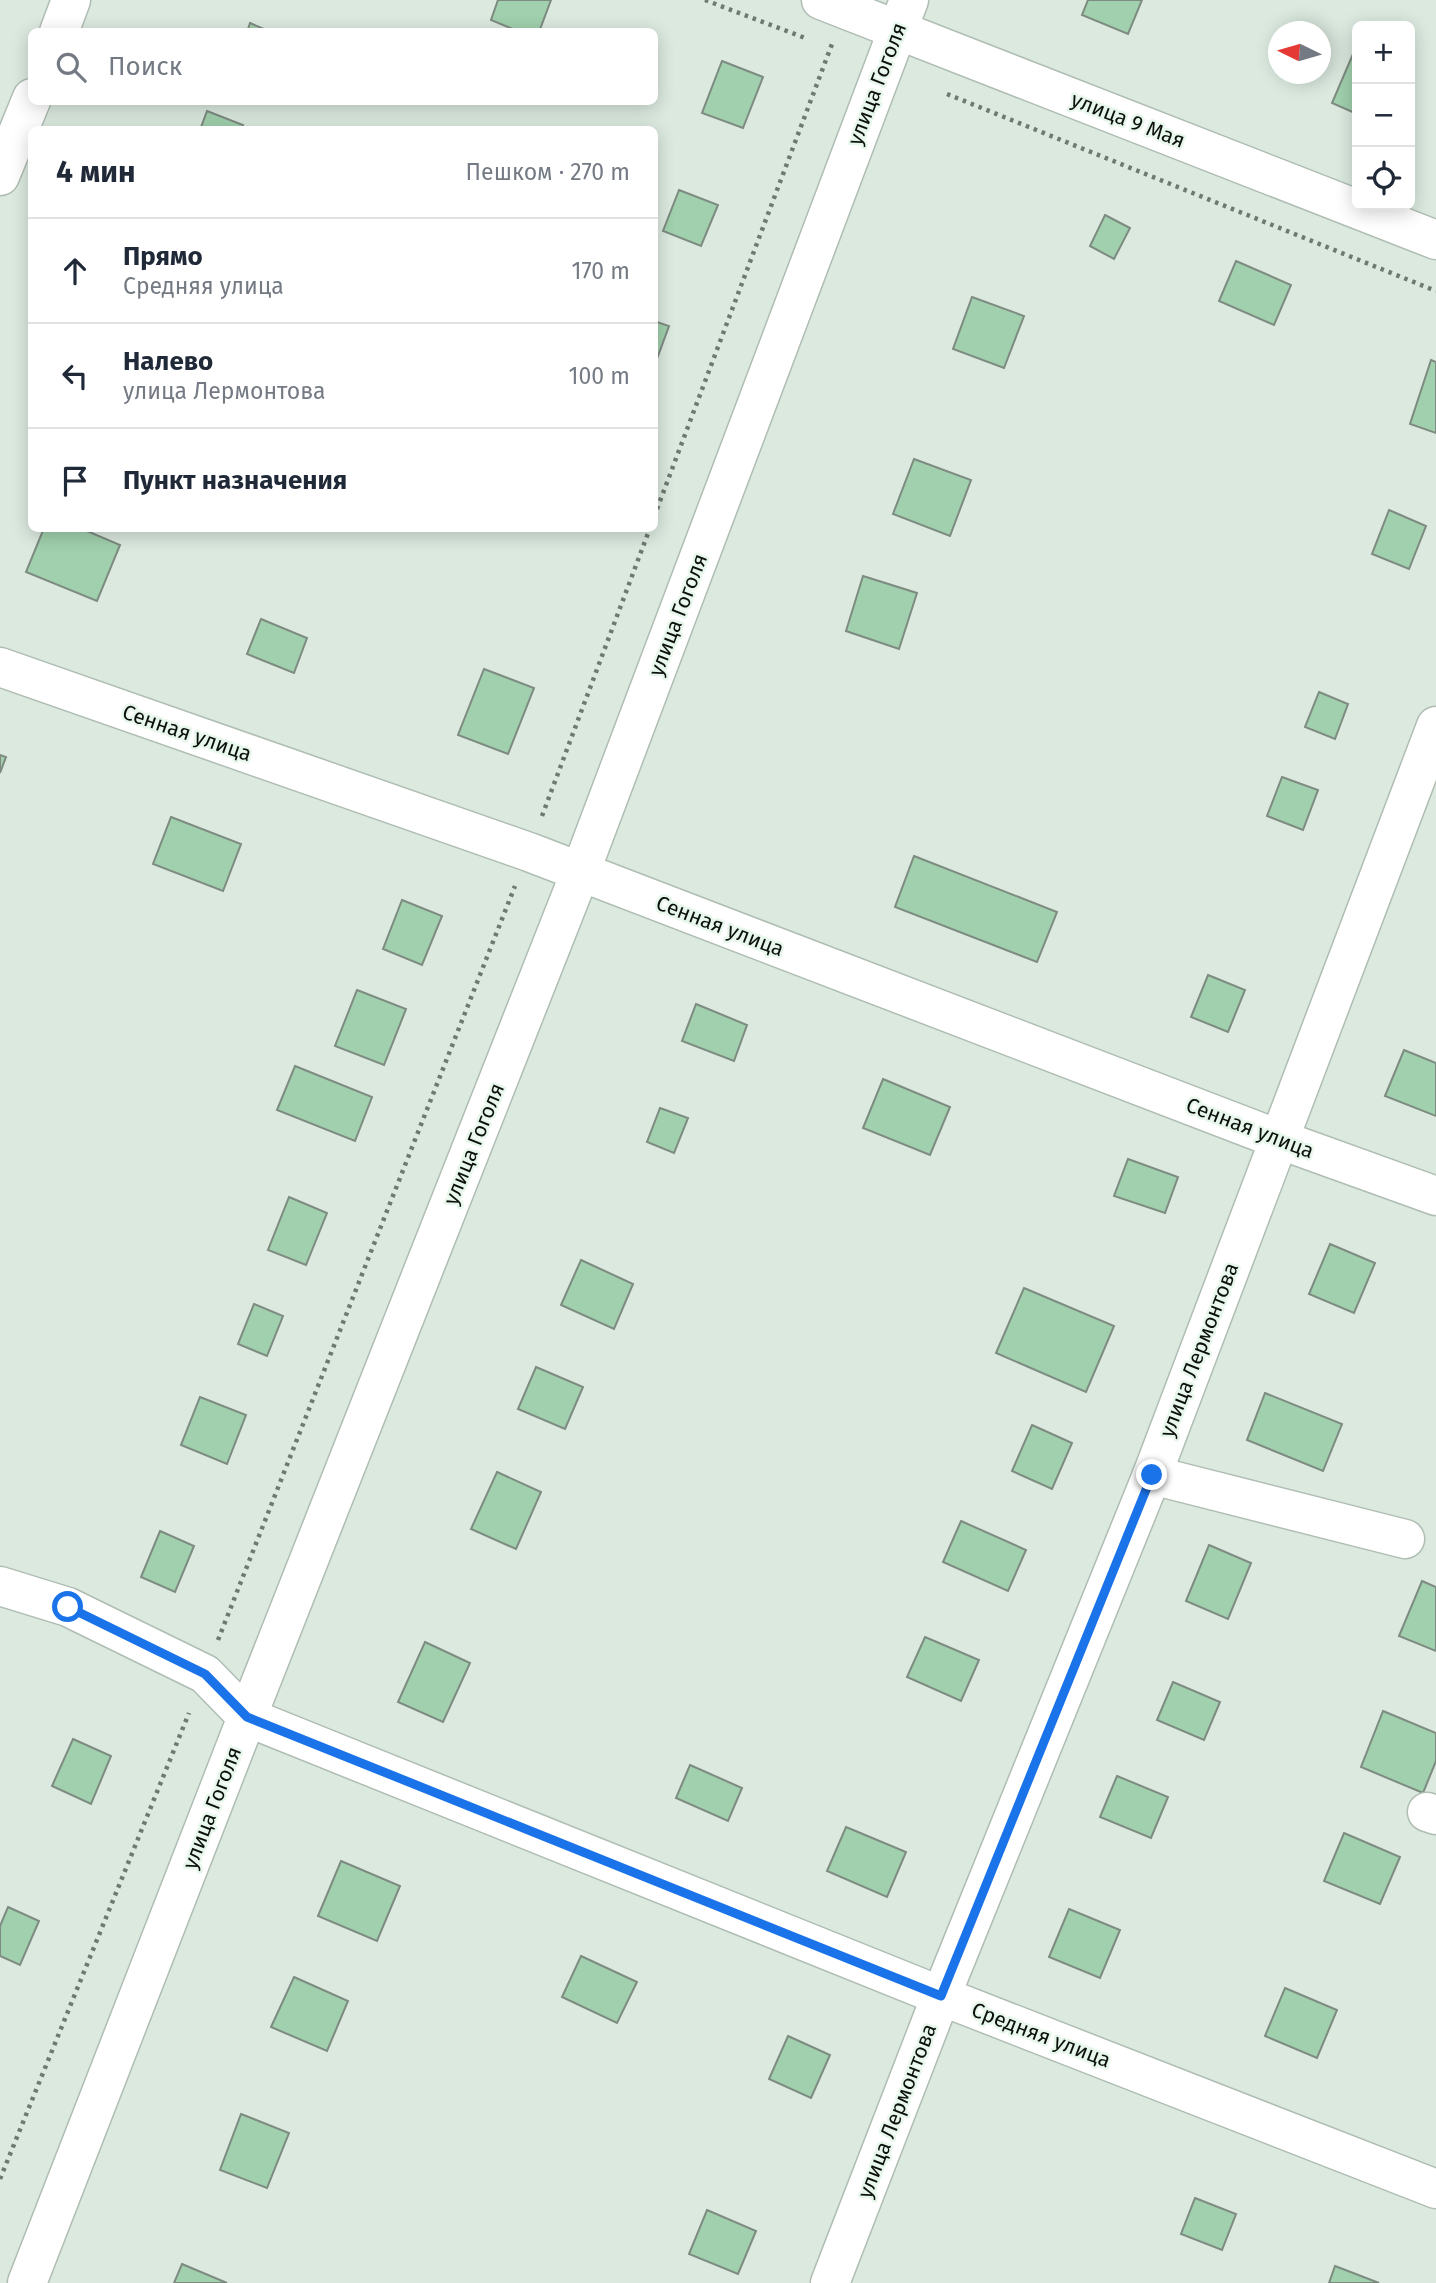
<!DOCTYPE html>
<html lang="ru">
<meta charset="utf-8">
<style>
:root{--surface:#fff;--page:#f2f2f3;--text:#1f2937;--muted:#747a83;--line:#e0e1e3}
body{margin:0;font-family:"Fira Sans",sans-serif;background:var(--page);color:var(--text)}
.controls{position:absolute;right:21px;top:21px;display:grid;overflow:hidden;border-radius:10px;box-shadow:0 4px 18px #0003}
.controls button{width:63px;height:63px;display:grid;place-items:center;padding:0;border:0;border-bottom:2px solid var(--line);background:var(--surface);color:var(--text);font:35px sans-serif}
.compass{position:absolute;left:1268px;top:21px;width:63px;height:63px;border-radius:50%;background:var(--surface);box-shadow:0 4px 18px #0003;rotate:275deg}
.stop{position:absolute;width:21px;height:21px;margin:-16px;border:5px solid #1a73e8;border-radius:50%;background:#fff}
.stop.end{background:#1a73e8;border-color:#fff;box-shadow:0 2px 7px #0008}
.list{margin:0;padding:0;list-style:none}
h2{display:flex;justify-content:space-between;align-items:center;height:91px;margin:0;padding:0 28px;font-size:30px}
h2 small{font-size:23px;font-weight:400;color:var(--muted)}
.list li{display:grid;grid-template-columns:46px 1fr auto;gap:21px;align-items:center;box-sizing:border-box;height:105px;padding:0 28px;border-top:2px solid var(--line)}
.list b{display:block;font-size:26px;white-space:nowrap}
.list p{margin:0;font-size:23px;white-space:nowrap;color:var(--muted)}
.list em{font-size:23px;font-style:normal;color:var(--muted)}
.icon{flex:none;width:38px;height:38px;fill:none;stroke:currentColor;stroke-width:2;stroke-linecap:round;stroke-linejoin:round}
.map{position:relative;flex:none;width:1436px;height:2283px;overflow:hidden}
.search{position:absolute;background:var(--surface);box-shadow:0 4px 18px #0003;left:28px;top:28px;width:630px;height:77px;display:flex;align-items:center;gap:18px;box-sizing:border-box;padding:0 24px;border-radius:10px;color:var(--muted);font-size:26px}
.panel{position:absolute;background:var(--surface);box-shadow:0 4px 18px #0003;left:28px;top:126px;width:630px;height:406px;border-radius:10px}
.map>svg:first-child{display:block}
</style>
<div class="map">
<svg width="1436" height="2283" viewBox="0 0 1436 2283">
<rect width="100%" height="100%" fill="#dbe9df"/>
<g fill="#a0d0ad" stroke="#7e8b81" stroke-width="2">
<polygon points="498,0 551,0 539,32 520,32 491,20"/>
<polygon points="1088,0 1142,0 1128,34 1082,15"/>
<polygon points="250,23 271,32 247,32"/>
<polygon points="1356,47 1357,47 1357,114 1332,103"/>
<polygon points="722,61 763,77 743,128 702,113"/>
<polygon points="207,111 243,125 241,130 200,130"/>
<polygon points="679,190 718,205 701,246 663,231"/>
<polygon points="1105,215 1130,228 1114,259 1090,246"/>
<polygon points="1236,261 1291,285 1274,325 1219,301"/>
<polygon points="972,297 1024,316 1004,368 953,349"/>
<polygon points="654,321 669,326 654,367"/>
<polygon points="1431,360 1436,362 1436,433 1410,424"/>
<polygon points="914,459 971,480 950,536 893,514"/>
<polygon points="1389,510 1426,526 1409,569 1372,554"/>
<polygon points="44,528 80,528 120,545 97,601 26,572"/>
<polygon points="863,576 917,593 899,649 846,631"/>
<polygon points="261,619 307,638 294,673 247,654"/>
<polygon points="484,669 534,688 508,754 458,735"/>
<polygon points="1319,692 1348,704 1335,739 1305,727"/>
<polygon points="0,755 6,757 0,773"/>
<polygon points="1282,777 1318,790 1303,830 1267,816"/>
<polygon points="171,817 241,844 223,891 153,864"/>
<polygon points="914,856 1057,912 1037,962 895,907"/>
<polygon points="402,900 442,916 422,965 383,949"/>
<polygon points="1208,975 1245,990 1228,1032 1191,1017"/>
<polygon points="357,990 406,1009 384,1065 335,1046"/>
<polygon points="696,1004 747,1025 734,1061 682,1041"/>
<polygon points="1404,1050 1436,1063 1436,1116 1385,1096"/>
<polygon points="295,1066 372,1097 355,1141 277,1110"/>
<polygon points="883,1079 950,1107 930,1155 863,1128"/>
<polygon points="660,1108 688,1118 674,1153 647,1142"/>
<polygon points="1128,1159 1178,1177 1165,1213 1114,1196"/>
<polygon points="289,1197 327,1213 306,1265 268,1250"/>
<polygon points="1330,1244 1375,1263 1354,1313 1309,1294"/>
<polygon points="581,1260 633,1284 614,1329 561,1305"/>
<polygon points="1024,1288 1114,1326 1086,1392 996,1353"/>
<polygon points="254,1304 283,1316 267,1356 238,1344"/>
<polygon points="536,1367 583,1387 565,1429 518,1409"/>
<polygon points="1265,1393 1342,1424 1323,1471 1247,1440"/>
<polygon points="200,1397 246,1415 227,1464 181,1445"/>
<polygon points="1032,1425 1072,1443 1052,1489 1012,1471"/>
<polygon points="497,1472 541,1492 516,1549 471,1529"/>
<polygon points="961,1521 1026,1550 1008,1591 943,1562"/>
<polygon points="160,1531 194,1546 175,1592 141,1577"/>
<polygon points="1209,1545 1251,1563 1228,1619 1186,1601"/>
<polygon points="1422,1581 1436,1587 1436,1651 1399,1636"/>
<polygon points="925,1637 979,1660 961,1701 907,1677"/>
<polygon points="425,1642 470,1663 443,1722 398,1702"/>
<polygon points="1173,1682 1220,1702 1204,1740 1157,1720"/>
<polygon points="1383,1711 1436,1733 1436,1761 1423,1793 1361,1767"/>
<polygon points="73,1739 111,1756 91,1804 52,1786"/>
<polygon points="690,1765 742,1788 728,1821 676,1798"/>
<polygon points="1117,1776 1168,1797 1151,1838 1100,1817"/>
<polygon points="846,1827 906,1852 887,1897 827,1871"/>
<polygon points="1344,1833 1400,1857 1380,1904 1324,1881"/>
<polygon points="341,1861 400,1886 377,1941 318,1916"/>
<polygon points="8,1907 39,1921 20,1965 0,1956 0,1926"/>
<polygon points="1069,1909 1120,1930 1100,1978 1049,1957"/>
<polygon points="581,1956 637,1982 617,2023 562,1997"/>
<polygon points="294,1977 348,2001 327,2051 271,2027"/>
<polygon points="1285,1988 1337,2010 1317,2058 1265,2036"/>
<polygon points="788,2036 830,2055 811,2098 769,2079"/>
<polygon points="241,2114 289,2133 267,2188 220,2170"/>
<polygon points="1195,2198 1236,2214 1222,2250 1181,2234"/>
<polygon points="707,2210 756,2231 738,2274 689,2254"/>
<polygon points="182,2264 227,2283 174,2283"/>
<polygon points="1335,2266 1379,2283 1329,2283"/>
</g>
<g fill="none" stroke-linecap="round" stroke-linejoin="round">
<defs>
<g id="minor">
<polyline points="821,0 1436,240"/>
<polyline points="59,32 71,0"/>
<polyline points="0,176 32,98"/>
<polyline points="0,667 529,852 1278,1139 1436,1196"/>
<polyline points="1152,1475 1405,1539"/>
<polyline points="0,1586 68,1607 205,1674 247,1717 941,1996 1436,2189"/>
<polyline points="1427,1812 1436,1815"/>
<polyline points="27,2283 247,1717 580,873 909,0"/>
<polyline points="830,2283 941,1996 1152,1475 1436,726"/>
</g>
</defs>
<use href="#minor" stroke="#afbdb3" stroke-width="41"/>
<g stroke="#6f7972" stroke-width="4.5" stroke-dasharray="3.5 5" stroke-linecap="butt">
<polyline points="705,0 805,38"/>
<polyline points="947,94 1436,291"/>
<polyline points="654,517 832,44"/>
<polyline points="542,816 650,528"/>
<polyline points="218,1640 515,886"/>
<polyline points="0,2179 189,1713"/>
</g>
<use href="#minor" stroke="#fff" stroke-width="38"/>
</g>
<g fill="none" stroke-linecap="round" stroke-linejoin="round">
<polyline stroke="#1a73e8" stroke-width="9" points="68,1607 205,1674 247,1717 941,1996 1152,1475"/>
</g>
<g text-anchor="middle" stroke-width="5" stroke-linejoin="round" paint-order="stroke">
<g font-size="21" fill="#0b100c" stroke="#e8f7ec">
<text transform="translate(877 84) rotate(-69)" y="7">улица Гоголя</text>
<text transform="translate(1128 120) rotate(21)" y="7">улица 9 Мая</text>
<text transform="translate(678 615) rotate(-69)" y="7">улица Гоголя</text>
<text transform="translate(187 733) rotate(19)" y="7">Сенная улица</text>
<text transform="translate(720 926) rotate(21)" y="7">Сенная улица</text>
<text transform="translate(1250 1128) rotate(21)" y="7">Сенная улица</text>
<text transform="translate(474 1144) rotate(-68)" y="7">улица Гоголя</text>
<text transform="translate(1199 1350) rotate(-69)" y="7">улица Лермонтова</text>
<text transform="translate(212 1808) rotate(-69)" y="7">улица Гоголя</text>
<text transform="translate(1041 2035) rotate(21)" y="7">Средняя улица</text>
<text transform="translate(897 2111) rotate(-69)" y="7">улица Лермонтова</text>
</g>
</g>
</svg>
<div class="controls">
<button>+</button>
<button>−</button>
<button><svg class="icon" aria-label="locate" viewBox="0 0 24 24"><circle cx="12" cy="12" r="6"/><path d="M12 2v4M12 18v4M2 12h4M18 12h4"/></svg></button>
</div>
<svg class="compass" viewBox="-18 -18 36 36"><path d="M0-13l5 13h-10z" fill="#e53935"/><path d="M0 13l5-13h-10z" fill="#747a83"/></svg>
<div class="stop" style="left:68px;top:1607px"></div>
<div class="stop end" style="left:1152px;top:1475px"></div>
<div class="search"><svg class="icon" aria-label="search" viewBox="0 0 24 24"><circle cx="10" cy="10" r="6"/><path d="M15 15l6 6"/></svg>Поиск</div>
<section class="panel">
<h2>4 мин<small>Пешком · 270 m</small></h2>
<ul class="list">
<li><svg class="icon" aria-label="ahead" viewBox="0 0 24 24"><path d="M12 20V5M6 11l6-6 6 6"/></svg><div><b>Прямо</b><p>Средняя улица</p></div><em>170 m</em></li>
<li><svg class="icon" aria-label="left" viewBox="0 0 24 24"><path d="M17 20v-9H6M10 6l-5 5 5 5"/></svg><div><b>Налево</b><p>улица Лермонтова</p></div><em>100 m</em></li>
<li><svg class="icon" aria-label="arrive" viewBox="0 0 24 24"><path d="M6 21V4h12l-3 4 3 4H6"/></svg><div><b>Пункт назначения</b></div></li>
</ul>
</section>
</div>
